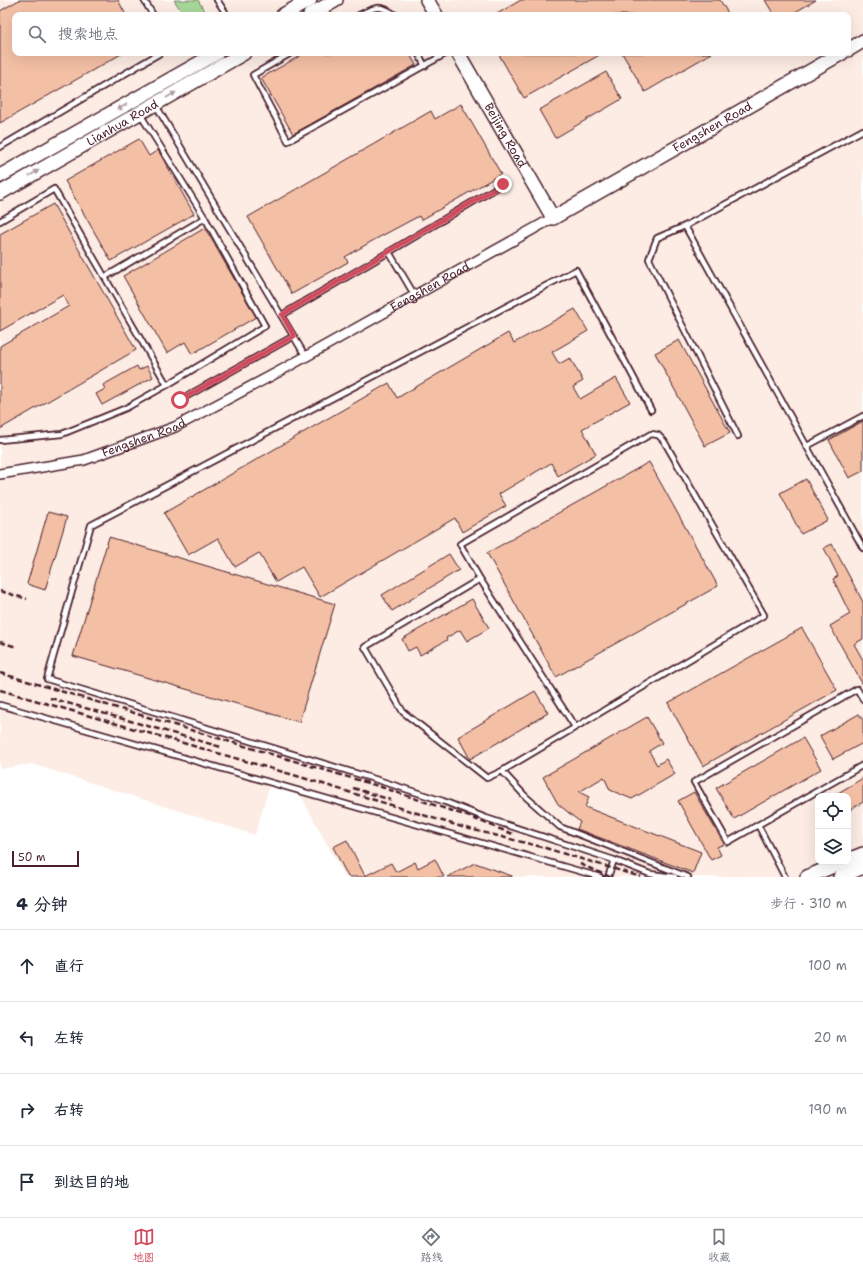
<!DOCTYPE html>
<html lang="zh">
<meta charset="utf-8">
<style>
:root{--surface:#fff;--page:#f2f2f3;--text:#1f2937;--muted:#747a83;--line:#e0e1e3;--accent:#d1495b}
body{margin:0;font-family:"Shantell Sans","LXGW WenKai TC",sans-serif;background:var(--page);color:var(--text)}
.controls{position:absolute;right:12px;bottom:12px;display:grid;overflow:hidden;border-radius:8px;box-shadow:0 4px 16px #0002}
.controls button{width:36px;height:36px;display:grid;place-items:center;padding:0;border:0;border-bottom:1px solid var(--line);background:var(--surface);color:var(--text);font:20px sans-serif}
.scale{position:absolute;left:12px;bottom:10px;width:67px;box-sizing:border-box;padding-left:4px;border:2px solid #4a1f2b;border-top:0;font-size:11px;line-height:14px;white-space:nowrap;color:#4a1f2b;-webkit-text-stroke:3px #fff;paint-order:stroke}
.stop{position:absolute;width:12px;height:12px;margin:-9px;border:3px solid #d1495b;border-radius:50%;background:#fff}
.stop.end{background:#d1495b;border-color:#fff;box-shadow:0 1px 4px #0008}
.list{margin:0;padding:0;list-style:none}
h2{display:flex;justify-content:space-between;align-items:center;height:52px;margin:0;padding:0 16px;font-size:17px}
h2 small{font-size:13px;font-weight:400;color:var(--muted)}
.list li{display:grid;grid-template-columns:26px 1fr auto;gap:12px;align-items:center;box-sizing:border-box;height:72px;padding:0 16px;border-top:1px solid var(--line)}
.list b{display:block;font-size:15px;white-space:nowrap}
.list em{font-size:13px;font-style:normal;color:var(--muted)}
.icon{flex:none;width:22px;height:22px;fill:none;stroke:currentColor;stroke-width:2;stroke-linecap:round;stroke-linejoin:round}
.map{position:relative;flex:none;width:863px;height:877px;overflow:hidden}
.search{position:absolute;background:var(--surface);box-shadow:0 4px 16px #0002;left:12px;right:12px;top:12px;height:44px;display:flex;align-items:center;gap:10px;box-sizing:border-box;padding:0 14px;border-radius:8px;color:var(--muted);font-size:15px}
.sheet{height:340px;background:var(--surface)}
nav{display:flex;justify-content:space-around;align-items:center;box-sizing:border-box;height:56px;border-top:1px solid var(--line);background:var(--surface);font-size:11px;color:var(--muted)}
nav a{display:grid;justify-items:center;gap:2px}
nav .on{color:var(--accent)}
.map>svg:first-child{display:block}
</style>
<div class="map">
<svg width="863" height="877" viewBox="0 0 863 877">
<rect width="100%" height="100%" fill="#fff"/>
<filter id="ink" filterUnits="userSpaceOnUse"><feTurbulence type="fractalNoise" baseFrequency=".025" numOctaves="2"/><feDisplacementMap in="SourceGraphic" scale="8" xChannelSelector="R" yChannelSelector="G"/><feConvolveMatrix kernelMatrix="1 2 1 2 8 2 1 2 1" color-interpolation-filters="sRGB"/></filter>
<g filter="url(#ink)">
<g fill="#fcece4">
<polygon points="0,0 310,0 283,15 15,15 15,53 217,53 0,176"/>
<polygon points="336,0 863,0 863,854 848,860 848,796 818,796 818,862 843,862 807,877 345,877 298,791 270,783 255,835 32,764 0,769 0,193 244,53 848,53 848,15 310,15"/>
</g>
<polygon fill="#a8d899" stroke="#797c62" points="174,0 198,0 207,15 184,15"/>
<g fill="#f4c0a5" stroke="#4a1f2b">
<polygon points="19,0 118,0 126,15 15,15 15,53 123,53 0,123 0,11"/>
<polygon points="521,0 720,0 729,15 495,15"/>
<polygon points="765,0 816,0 790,15 774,15"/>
<polygon points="305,53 409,53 416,65 293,134 261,78"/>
<polygon points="498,53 603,53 524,98"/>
<polygon points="622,53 712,53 645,92"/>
<polygon points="606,72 622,99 555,138 539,110"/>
<polygon points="461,104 501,174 421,220 419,216 374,240 345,257 348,262 292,294 248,217 431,111 435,119"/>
<polygon points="139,139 149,156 158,150 194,214 111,261 65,181"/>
<polygon points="53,204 136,350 0,429 0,346 69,306 63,295 0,331 0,234"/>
<polygon points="205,228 256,317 192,354 185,342 167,353 123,276"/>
<polygon points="575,309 588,331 552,352 559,364 570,358 583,381 573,387 580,399 616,378 630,402 582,429 596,454 558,476 551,463 499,494 506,506 462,532 455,518 320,597 302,567 276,582 259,553 235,567 218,538 188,555 164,513 389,383 397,398 508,333 514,343"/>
<polygon points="679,340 730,433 705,446 655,353"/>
<polygon points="137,366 139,370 147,366 153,377 102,405 96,394 105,389 103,385"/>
<polygon points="863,421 863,471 849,478 829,440"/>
<polygon points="649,462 718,586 556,677 487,553"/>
<polygon points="806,479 828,520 801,534 780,493"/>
<polygon points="48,512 67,517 45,590 27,584"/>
<polygon points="109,537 335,604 299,722 73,656"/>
<polygon points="832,544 863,602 863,639 854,644 863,660 863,685 830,626 850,614 833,579 838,576 824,548"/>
<polygon points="449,554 459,570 392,611 382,595"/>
<polygon points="472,599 489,628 467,641 460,630 446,638 447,640 420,655 416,647 408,651 402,639"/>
<polygon points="802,628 837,690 703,766 668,703"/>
<polygon points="535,691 548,713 470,759 458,737"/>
<polygon points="859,714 863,720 863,743 833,759 820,736"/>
<polygon points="647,717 662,743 649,751 657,765 666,759 675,774 632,799 610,790 604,777 579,792 589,797 585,807 701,852 693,873 577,829 580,822 558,804 543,777"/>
<polygon points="803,738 821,769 734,819 716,788"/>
<polygon points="863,778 863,802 848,811 848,796 833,796"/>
<polygon points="694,792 724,844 717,847 721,855 711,860 678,801"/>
<polygon points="347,840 365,876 391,863 396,872 415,862 418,868 435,859 444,877 348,877 333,847"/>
<polygon points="475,863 512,876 512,877 447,877"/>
</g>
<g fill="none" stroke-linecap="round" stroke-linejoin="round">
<defs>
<g id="lane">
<polyline points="144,0 153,15"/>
<polyline points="217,0 225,12 221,15"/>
<path d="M359,15C374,7 381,4 395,15"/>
<polyline points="291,53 253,75 288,141 447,53"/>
<polyline points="418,53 425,66"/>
<polyline points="155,104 306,357"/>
<polyline points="863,130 685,226 863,548"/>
<polyline points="0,147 160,53"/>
<polyline points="0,221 54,189 167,385 126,408 62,434 0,440"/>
<polyline points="685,226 657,238 649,259 738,436"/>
<polyline points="389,252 503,184"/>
<polyline points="105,277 205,218 140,114"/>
<polyline points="282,315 389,252 415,296"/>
<polyline points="167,385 265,326 205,218"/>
<polyline points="180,400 294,336"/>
<polyline points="651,410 576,270 91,525 47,679 381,781 443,801 486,818 614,860 650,874 675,877"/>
<polyline points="807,446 863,416"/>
<polyline points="480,579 575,727"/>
<polyline points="863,699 857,689 694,782 728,842 863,765"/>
<polyline points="0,705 600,877"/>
<polyline points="502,771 487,778 403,712 365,647 480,579 460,544 651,434 658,435 664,441 764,615 502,771 525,796 560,827 688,877"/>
<polyline points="758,825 785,877"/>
<polyline points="608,877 614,860"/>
</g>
<g id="street">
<path id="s1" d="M0,474L84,460L175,427L280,371L553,218"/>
</g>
<g id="secondary">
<polyline points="427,0 436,15"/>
<polyline points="283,15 310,0"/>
<polyline points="310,15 336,0"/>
<polyline points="848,50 863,41"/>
<path id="s2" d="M458,53L553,218L842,53"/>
<polyline points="0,176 217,53"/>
<path id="s3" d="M0,193L244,53"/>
<polyline points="848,860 863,854"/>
<polyline points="807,877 843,862"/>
<polyline points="840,877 863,867"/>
</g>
</defs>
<use href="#lane" stroke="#4a1f2b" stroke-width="8"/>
<use href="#street" stroke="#4a1f2b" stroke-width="12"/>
<use href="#secondary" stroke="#4a1f2b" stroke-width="16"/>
<use href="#lane" stroke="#fff" stroke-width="4.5"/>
<use href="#street" stroke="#fff" stroke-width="9"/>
<use href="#secondary" stroke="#fff" stroke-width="13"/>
<g stroke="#4a1f2b" stroke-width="2.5" stroke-dasharray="6 3" stroke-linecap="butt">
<polyline points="0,591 27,599"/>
<polyline points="0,642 17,647"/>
<polyline points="0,673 378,786 470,817 515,835"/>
<polyline points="0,690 297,776 462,827 542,847 641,877"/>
<polyline points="50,698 221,747"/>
<polyline points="353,788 391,800"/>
<polyline points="580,864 610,877"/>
</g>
</g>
<defs><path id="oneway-solid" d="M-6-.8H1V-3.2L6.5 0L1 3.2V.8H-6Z"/></defs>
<g fill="#ae9aa0">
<use href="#oneway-solid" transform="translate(171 95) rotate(-30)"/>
<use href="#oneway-solid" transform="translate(122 107) rotate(150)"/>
<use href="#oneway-solid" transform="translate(34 173) rotate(-30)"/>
</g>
</g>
<g fill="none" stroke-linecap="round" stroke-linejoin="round" filter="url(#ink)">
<polyline stroke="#d1495b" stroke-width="5" points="180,400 294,336 282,315 503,184"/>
</g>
<g text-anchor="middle" stroke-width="3" stroke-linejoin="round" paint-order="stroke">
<g font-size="12" fill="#4a1f2b" stroke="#fff">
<text dy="4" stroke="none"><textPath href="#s3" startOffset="141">Lianhua Road</textPath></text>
<text dy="4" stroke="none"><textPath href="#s2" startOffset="374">Fengshen Road</textPath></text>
<text dy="4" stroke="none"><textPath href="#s2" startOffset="95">Beijing Road</textPath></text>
<text dy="4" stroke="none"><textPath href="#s1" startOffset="473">Fengshen Road</textPath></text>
<text dy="4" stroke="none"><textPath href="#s1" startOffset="149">Fengshen Road</textPath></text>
</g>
</g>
</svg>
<div class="controls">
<button><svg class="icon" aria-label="locate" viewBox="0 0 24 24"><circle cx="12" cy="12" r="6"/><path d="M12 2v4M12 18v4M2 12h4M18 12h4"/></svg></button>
<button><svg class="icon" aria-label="layers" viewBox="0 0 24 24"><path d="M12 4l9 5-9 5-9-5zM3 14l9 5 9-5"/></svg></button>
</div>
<div class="scale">50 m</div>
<div class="stop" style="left:180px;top:400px"></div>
<div class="stop end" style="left:503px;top:184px"></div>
<div class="search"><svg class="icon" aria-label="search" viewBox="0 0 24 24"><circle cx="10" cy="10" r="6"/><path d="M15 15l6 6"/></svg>搜索地点</div>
</div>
<section class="sheet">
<h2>4 分钟<small>步行 · 310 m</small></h2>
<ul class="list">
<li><svg class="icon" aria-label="ahead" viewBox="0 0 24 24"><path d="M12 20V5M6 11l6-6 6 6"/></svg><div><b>直行</b></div><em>100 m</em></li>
<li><svg class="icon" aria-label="left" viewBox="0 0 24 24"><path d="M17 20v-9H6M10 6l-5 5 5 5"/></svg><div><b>左转</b></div><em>20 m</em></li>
<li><svg class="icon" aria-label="right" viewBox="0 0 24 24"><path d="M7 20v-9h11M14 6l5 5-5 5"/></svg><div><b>右转</b></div><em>190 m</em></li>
<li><svg class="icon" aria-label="arrive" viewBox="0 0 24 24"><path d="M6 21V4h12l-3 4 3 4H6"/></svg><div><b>到达目的地</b></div></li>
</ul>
</section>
<nav>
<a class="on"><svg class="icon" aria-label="map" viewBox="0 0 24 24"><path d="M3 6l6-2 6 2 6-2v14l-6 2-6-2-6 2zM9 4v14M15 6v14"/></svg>地图</a>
<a><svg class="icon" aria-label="directions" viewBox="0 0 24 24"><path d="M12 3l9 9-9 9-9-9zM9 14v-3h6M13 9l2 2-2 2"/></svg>路线</a>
<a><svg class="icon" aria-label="saved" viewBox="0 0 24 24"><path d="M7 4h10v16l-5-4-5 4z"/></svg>收藏</a>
</nav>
